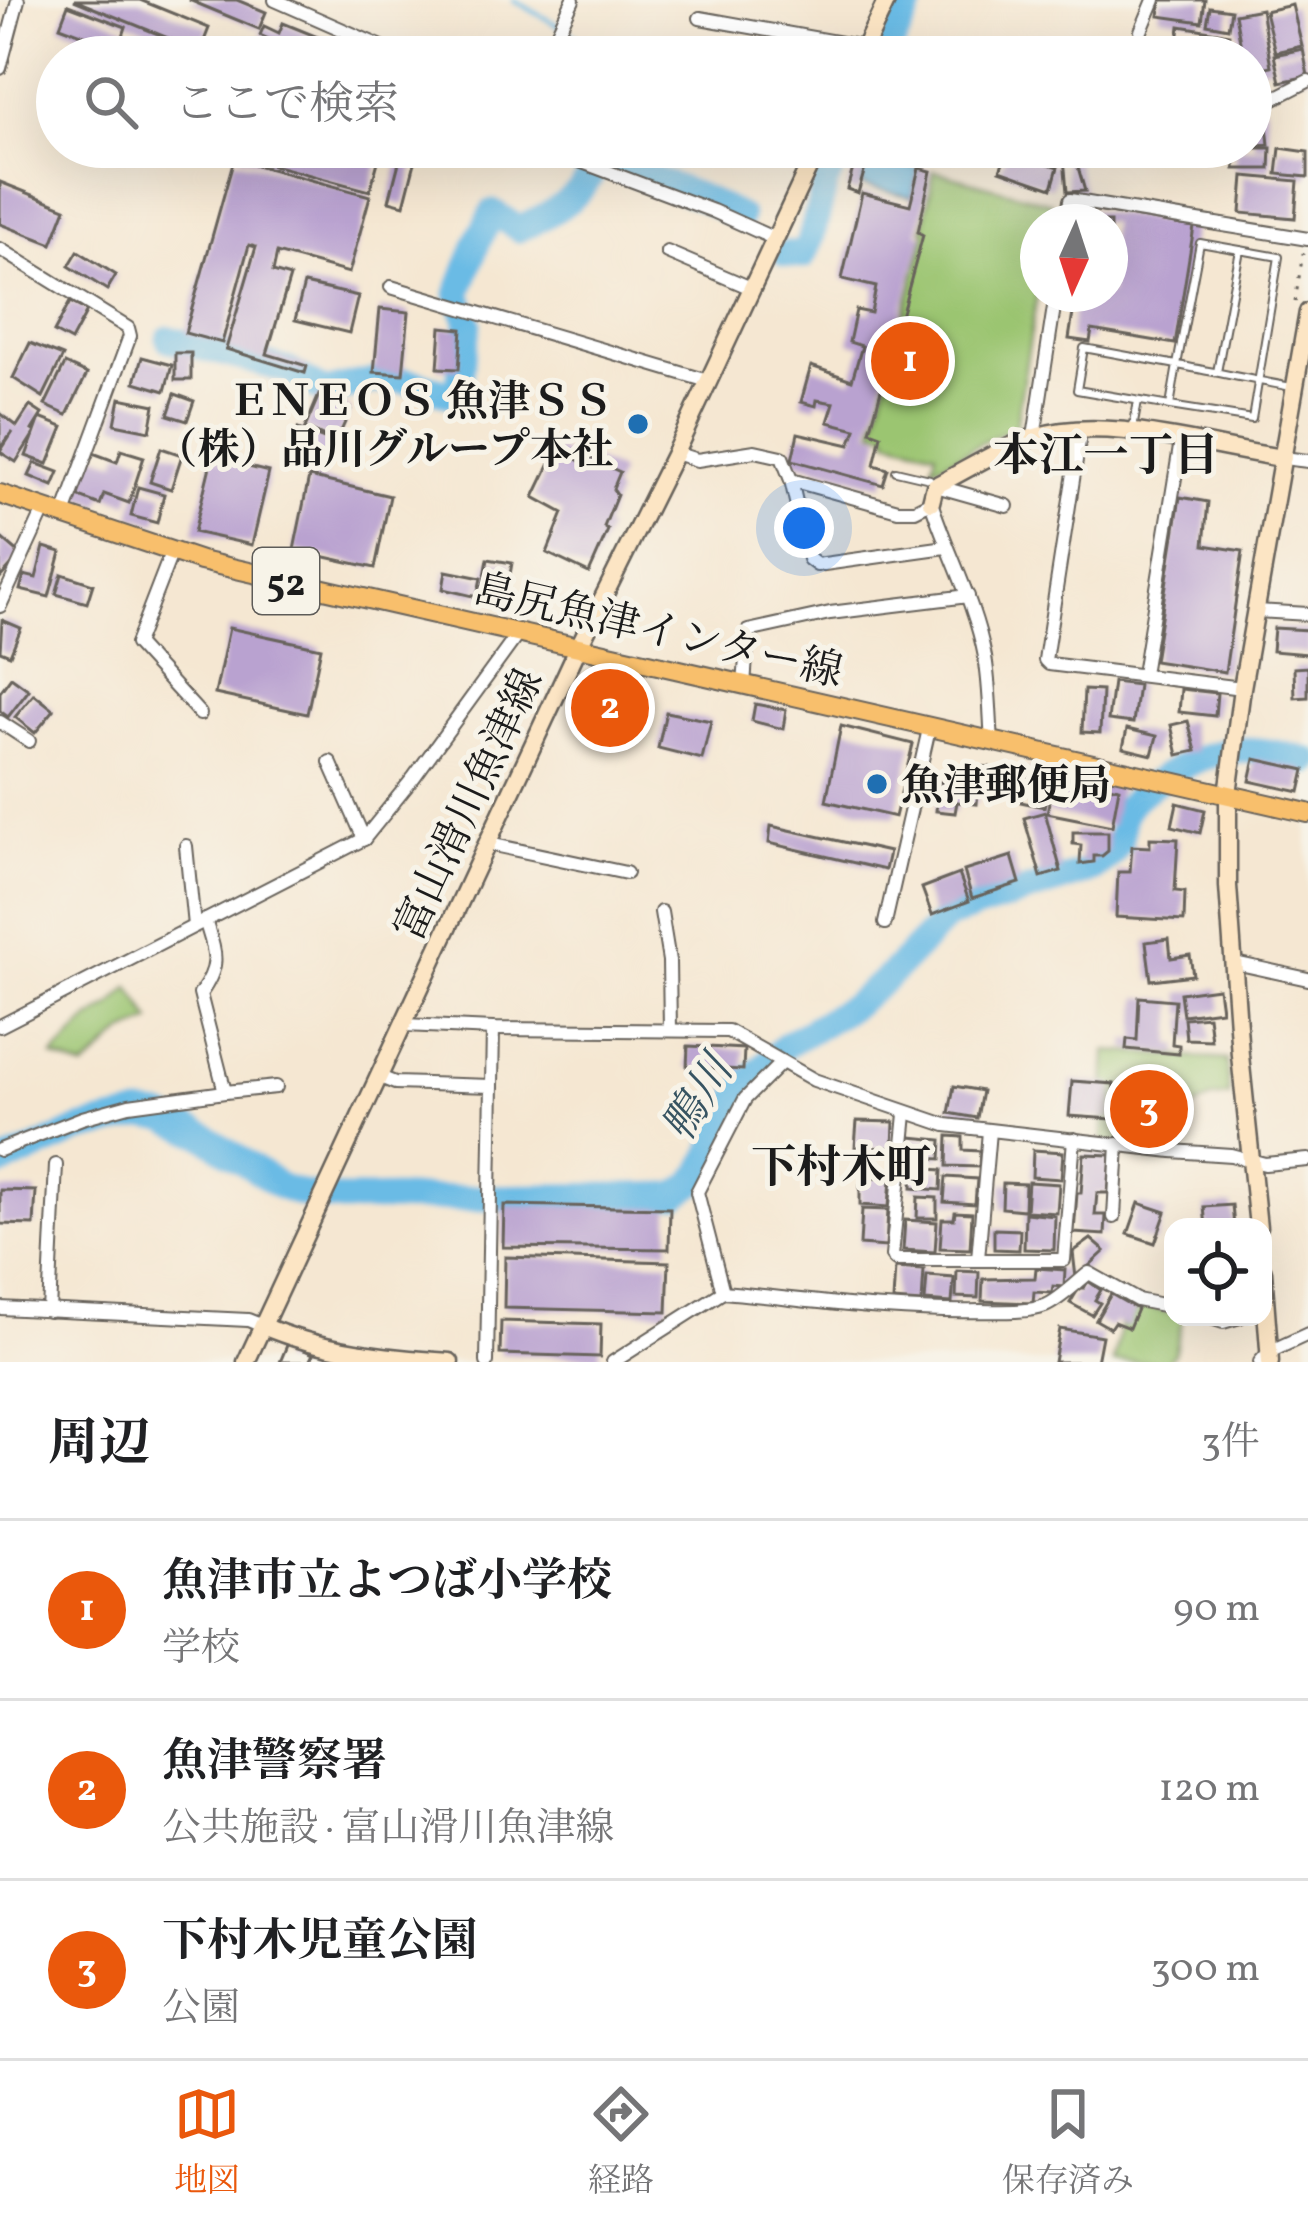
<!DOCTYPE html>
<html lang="ja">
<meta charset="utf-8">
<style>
:root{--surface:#fff;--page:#f2f2f2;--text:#202124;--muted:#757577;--line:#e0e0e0;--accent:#ea580c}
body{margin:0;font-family:Vollkorn,"Noto Serif JP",serif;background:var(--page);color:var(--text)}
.controls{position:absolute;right:36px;bottom:36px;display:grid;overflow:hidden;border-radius:24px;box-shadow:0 12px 48px #0002}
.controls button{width:108px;height:108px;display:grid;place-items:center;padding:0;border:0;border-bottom:3px solid var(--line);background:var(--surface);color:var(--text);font:60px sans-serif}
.compass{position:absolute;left:1020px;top:204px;width:108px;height:108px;border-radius:50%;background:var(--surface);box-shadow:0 12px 48px #0002;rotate:183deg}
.you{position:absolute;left:804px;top:528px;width:42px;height:42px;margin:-30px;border:9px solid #fff;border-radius:50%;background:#1a73e8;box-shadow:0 0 0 18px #1a73e833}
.badge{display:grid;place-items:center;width:78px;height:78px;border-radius:50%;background:var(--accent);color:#fff;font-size:39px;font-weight:700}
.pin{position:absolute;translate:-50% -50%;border:6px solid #fff;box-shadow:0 3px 12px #0006}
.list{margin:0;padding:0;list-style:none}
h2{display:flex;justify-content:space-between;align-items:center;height:156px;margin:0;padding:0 48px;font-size:51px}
h2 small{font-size:39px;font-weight:400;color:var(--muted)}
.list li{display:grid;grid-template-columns:78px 1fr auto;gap:36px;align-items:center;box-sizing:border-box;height:180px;padding:0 48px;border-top:3px solid var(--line)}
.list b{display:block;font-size:45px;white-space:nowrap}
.list p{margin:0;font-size:39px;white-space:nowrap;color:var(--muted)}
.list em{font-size:39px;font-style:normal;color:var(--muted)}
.icon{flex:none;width:66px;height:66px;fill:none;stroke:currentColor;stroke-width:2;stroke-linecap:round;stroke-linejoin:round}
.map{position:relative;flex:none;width:1308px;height:1362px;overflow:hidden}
.search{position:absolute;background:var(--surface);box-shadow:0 12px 48px #0002;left:36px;right:36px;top:36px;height:132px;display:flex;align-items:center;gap:30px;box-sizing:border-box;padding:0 42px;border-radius:66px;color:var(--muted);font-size:45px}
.sheet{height:696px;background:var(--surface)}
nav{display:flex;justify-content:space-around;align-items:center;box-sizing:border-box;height:168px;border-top:3px solid var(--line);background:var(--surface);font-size:33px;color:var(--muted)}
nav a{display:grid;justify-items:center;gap:6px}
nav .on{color:var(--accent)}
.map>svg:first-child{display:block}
</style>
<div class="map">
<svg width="1308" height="1362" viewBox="0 0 1308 1362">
<rect width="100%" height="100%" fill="#f7f3e8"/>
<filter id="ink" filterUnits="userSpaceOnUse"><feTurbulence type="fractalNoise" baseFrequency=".00833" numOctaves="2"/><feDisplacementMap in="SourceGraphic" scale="24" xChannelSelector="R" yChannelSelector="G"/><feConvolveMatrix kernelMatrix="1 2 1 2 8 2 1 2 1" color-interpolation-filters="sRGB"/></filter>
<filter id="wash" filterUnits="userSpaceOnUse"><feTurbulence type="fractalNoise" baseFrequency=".004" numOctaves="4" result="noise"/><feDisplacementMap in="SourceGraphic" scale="48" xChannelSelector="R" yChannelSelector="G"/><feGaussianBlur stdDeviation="2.7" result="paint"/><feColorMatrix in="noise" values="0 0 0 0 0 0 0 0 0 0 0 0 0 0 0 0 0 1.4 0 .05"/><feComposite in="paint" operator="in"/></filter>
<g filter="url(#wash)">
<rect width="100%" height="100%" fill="#f5e7d2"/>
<g fill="#9bc571" stroke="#5c7046" stroke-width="3">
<polygon points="934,171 1052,203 1049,222 1038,222 1038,289 1016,426 932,468 936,451 888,439 888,433 874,430 926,233 923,230"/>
<polygon points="130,987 152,1021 123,1034 84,1069 53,1057 89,1020 111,1006"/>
<polygon points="1107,1051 1227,1060 1229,1096 1212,1098 1176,1120 1172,1151 1102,1142"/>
<polygon points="1126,1301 1173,1314 1173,1317 1183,1317 1174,1354 1166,1362 1113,1362"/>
</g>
<polygon fill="#6abbe5" stroke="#436c80" stroke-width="3" points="869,155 919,168 912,197 860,185"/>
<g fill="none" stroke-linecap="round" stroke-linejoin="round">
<g stroke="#6abbe5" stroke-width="4.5">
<polyline points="514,0 593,46 588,57"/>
<polyline points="568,147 599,159"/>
</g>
<g stroke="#6abbe5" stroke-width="27">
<polyline points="886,57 913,0"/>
<polyline points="786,254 803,256 812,235 826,180 844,147"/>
<path d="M169,339L287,370L325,392C371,381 401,371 447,394L458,388L469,323L458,294L478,241L493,212L519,229C555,211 583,199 599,159L698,196L740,217"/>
<path d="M0,1165L80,1130L143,1116L164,1118L205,1136L281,1187L301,1194L340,1200L677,1195L693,1184L704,1169L743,1086L787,1044L852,1006L887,978L947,917L1093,870C1106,860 1118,851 1121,834C1122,828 1121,821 1123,815C1128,802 1144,789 1156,782C1211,746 1245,743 1308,761"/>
</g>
</g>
<g id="blocks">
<g fill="#b9a2d0">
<polygon points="74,0 140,0 209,28 200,51"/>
<polygon points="189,0 237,0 266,12 259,29"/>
<polygon points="1161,0 1205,0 1202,22 1159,16"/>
<polygon points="68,5 126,27 119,48 60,26"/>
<polygon points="1292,5 1302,46 1275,52 1265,11"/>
<polygon points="1210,7 1231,10 1228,28 1207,24"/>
<polygon points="1261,9 1271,66 1251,70 1251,57 1243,57 1235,14"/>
<polygon points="283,23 355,52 353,57 308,57 260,35 264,26 279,33"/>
<polygon points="1180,26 1229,34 1226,57 1177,50"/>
<polygon points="206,42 253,56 253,57 201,57"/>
<polygon points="1303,49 1308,76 1280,82 1274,55"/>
<polygon points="1265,106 1269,145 1255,146 1251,107"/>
<polygon points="241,147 382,147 370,191 239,156"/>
<polygon points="403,147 419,147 404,205 389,201"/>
<polygon points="859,148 870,151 858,193 847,189"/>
<polygon points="1236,148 1271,148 1270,169 1235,169"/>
<polygon points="1280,148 1308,152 1308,177 1277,174"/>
<polygon points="1008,150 1058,167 1052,188 1000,170"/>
<polygon points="1075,157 1085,191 1067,192 1064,158"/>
<polygon points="234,159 370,196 349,273 277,253 273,272 290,277 267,354 307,366 305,373 226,349 256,247 249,245 222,343 185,333"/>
<polygon points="919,168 931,171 918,232 923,235 870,431 881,435 874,465 888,469 883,485 792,460 798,433 850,445 856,429 828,422 834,403 817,400 816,406 801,402 811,366 852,380 862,346 849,342 856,310 871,313 876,287 842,279 862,193 910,205"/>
<polygon points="1244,176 1298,181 1295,218 1241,213"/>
<polygon points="0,182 66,208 52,244 0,224"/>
<polygon points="1090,210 1194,227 1175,344 1092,330 1090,342 1069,339 1076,294 1110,294 1110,222 1088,222"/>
<polygon points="78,251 116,275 107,290 69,266"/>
<polygon points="304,284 358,296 349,333 295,320"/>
<polygon points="70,302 87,311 71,341 54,332"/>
<polygon points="380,309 409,312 403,374 374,372"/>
<polygon points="441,327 462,329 459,369 438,368"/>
<polygon points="30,343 63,356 43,397 13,378"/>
<rect x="175" y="353" width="16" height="27"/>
<polygon points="142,357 172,365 165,391 135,382"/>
<polygon points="65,364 87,374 67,415 45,405"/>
<polygon points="175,394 194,401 187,421 168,415"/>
<polygon points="319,395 351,409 336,442 305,428"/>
<polygon points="120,398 155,405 150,431 115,424"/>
<polygon points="30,406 42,414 32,430 35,432 40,418 63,427 48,464 26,456 35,432 16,462 0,452 13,432 0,448 0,413 17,426"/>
<polygon points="298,429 335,443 325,471 288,458"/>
<polygon points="161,448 182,455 171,489 150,482"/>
<polygon points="557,449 587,465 590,458 620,472 613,489 617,495 604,527 608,530 589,573 547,553 563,513 534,497"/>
<polygon points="121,450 144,457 129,503 104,494 100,505 77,496 93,453 117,462"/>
<polygon points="212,458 269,472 252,545 194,532"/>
<polygon points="35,463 59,472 53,486 29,476"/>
<polygon points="309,477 390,496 375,568 294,550"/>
<polygon points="138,487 164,494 157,523 131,516"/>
<polygon points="1180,497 1208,502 1204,545 1243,551 1225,672 1154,661"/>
<polygon points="0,537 21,555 0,578"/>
<polygon points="44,547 61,552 49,597 20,590 24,575 36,578"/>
<polygon points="488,559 512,563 505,603 481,599"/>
<polygon points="446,571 481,578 477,597 443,589"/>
<polygon points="62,574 93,584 87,603 56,594"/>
<polygon points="2,620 21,628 10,655 0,651"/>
<polygon points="229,628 321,648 307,714 215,694"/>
<polygon points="1274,628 1308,630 1308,654 1272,651"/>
<polygon points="1308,667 1308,697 1295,698 1294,668"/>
<polygon points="11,677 29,690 8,717 0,711 0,692"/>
<polygon points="602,677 637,695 629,712 618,708 604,739 580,727"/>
<polygon points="1113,682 1138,685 1133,723 1108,720"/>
<polygon points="1181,689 1217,693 1215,716 1179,712"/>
<polygon points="1084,690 1102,691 1100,733 1082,732"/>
<polygon points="34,694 54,710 35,733 15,717"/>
<polygon points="755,704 786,710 783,729 752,721"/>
<polygon points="666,712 711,721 702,759 658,748"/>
<polygon points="1188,721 1196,751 1178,755 1171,725"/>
<polygon points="841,726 913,744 895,817 826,801"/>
<polygon points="1127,729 1157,736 1152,755 1123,748"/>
<polygon points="1255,759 1305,770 1300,792 1250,781"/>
<polygon points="974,766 989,767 988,779 983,778 982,791 978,791 977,804 957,802 955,813 936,811 939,782 949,783 951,771 973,773"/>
<polygon points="1029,769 1052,774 1044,807 1021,802"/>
<polygon points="1054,775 1069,778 1079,789 1098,790 1099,784 1119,788 1112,826 1047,813"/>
<polygon points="1177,803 1205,810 1200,833 1172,826"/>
<polygon points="1045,812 1061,871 1041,877 1024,818"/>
<polygon points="771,826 889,852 885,870 769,843"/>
<polygon points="1073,832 1108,832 1108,851 1102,856 1094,856 1094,862 1080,864 1081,845 1073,844"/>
<polygon points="1150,838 1178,839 1175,891 1185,892 1184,921 1116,917 1118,872 1130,872 1132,846 1150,847"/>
<polygon points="1012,856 1020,883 972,898 964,871"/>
<polygon points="959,874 969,901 932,915 922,888"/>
<polygon points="1169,939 1171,958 1190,955 1193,975 1151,980 1146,942"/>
<polygon points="1218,988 1221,1010 1183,1015 1180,993"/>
<polygon points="1139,997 1175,1000 1172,1044 1179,1045 1179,1054 1126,1049 1127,1039 1137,1040"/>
<polygon points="1208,1016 1211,1040 1186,1039 1184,1018"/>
<polygon points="688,1046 744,1049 743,1070 687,1067"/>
<polygon points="1072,1081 1114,1084 1112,1119 1069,1116"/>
<polygon points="954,1086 982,1091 977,1118 949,1113"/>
<polygon points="857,1121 894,1122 893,1148 855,1147"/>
<polygon points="948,1136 963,1137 963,1150 980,1151 979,1167 947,1166"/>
<polygon points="911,1137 942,1140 941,1159 909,1157"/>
<polygon points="1033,1150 1063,1152 1061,1179 1032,1177"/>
<polygon points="1084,1154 1111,1155 1108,1193 1097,1193 1095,1215 1106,1215 1105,1235 1074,1233 1077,1193 1081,1193"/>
<polygon points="913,1168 942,1170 941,1190 912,1188"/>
<polygon points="869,1177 891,1178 889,1207 860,1205 860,1185 869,1185"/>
<polygon points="946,1177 977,1179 975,1204 944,1202"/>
<polygon points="1028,1182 1059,1184 1057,1213 1026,1211"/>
<polygon points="1003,1183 1025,1184 1024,1210 1002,1208"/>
<polygon points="0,1190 36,1191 34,1225 0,1224"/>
<polygon points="918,1197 937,1198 937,1218 917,1218"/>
<polygon points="1139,1203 1166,1212 1155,1243 1128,1234"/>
<polygon points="504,1205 670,1208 669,1249 503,1247"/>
<polygon points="1232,1205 1234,1227 1206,1227 1204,1207"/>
<polygon points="862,1209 888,1210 886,1247 860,1245"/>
<polygon points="955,1212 972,1213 970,1249 940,1248 942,1219 954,1219"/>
<polygon points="1025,1213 1055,1216 1054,1250 1024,1249"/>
<polygon points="905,1220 937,1222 935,1252 903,1250"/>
<polygon points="994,1229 1020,1230 1019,1250 994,1249"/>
<polygon points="1091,1239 1105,1251 1076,1278 1073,1252"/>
<polygon points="505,1257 669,1262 667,1312 504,1308"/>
<polygon points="895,1268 924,1270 922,1303 893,1301"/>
<polygon points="1036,1268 1065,1270 1064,1287 1053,1286 1052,1293 1034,1292 1033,1303 982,1301 983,1279 1035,1278"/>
<polygon points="957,1271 979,1272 978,1298 956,1297"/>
<polygon points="927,1276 954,1278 952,1303 925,1301"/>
<polygon points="1088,1281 1101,1290 1095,1300 1100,1303 1092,1315 1070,1303 1079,1288 1084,1288"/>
<polygon points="1111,1294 1137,1309 1129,1328 1114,1322 1110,1328 1096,1320"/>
<polygon points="501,1321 601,1324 600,1357 500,1354"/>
<polygon points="1060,1329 1102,1336 1097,1362 1054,1362"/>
<polygon points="288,1343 313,1354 309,1362 280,1362"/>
</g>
</g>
</g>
<g filter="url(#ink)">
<use href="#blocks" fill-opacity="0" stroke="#68635c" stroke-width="3"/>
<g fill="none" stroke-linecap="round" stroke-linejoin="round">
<defs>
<g id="lane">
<path d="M1217,372L1240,250L1279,257L1252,419L1170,406L1177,365C1215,372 1253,380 1292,387"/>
<polyline points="1170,406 1077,390 1084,348 1177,365 1200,243 1240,250"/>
<polyline points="1133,429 1138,401"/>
<polyline points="896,471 930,479 933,483"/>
</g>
<g id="street">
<polyline points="275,0 382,47 398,57"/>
<polyline points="700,18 864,47"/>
<polyline points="1141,31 1154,0"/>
<polyline points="546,57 573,0"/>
<polyline points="0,68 18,0"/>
<polyline points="1271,100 1308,81"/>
<polyline points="542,147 713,211 775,239"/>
<polyline points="1067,222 1070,200 1308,239"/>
<polyline points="0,249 128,328 130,336 63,517"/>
<polyline points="667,252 751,288"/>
<polyline points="391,287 708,381"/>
<polyline points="1081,428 1045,660 1049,664 1242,688"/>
<polyline points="1034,437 1056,294"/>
<polyline points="675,453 697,460 755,451 782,457 791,480 809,559 817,565 946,547"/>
<polyline points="1283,458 1308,461"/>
<path d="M791,480L898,510H915L931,502C948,554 975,603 985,657C990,685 990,715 992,743"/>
<polyline points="936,486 1007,506"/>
<polyline points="172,551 136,644 200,714"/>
<polyline points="0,606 44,510"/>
<polyline points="1257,611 1308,614"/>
<polyline points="1143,674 1181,441"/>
<polyline points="744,685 748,631 830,613 968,596"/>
<polyline points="0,722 29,741"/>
<polyline points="330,762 364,839"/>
<polyline points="489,844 626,873"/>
<polyline points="186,846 194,926"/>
<polyline points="661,912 669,961 670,1030"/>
<path d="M205,920C215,953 222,964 200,994L225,1092L276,1087"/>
<polyline points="885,923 929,729"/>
<polyline points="1235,963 1308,979"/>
<polyline points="404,1025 493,1029 728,1031 814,1080 946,1125 1172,1151 1231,1155 1265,1164 1308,1160"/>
<polyline points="0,1026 364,839 414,777 518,634"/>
<polyline points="380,1077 395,1083 492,1086"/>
<polyline points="906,1114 892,1256 896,1260 1064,1260 1074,1139"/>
<polyline points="0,1150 82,1118 129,1105 225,1092"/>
<polyline points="1114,1217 1118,1144"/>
<polyline points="978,1259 989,1131"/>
<path d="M723,1292C810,1300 891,1313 980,1311C1000,1311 1026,1313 1045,1306C1060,1300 1076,1283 1089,1273L1137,1300L1173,1307"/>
<polyline points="0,1308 248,1320 263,1326"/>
<polyline points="49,1311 56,1165"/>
<polyline points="1208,1317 1223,1322 1240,1317"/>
<polyline points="487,1362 493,1029"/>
<polyline points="613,1362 723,1292 697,1192 745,1099 782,1062"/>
<polyline points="1260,1362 1269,1352 1308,1334"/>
</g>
<g id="secondary">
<polyline points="860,57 887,0"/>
<path d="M931,502L935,486C965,471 1004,446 1035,437C1107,414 1209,448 1283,458"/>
<polyline points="1258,1227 1240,1055 1228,886 1228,794 1242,688 1308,312"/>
<polyline points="1263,1271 1270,1362"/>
<path d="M263,1326C321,1351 388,1358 450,1362"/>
<polyline points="246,1362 579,646 675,453 818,147"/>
</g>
<polyline id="primary" points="0,494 201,561 1308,813"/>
</defs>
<use href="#lane" stroke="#68635c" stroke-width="10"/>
<use href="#street" stroke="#68635c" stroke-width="16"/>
<use href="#secondary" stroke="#68635c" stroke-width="21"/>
<use href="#primary" stroke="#68635c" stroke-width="22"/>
<polyline stroke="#68635c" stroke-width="3" stroke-dasharray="3 9" stroke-linecap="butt" points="1295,302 1303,253"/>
<use href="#lane" stroke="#fff" stroke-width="6"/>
<use href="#street" stroke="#fff" stroke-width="12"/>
<use href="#secondary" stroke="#fce5c4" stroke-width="16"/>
<use href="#primary" stroke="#f8bf6c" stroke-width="18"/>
</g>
</g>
<g fill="#1f6fb2" stroke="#f7f3e8" stroke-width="4.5">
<circle cx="638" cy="424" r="12"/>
<circle cx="877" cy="784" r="12"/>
</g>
<g text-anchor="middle" stroke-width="10" stroke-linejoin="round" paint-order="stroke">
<rect fill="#f7f3e8" stroke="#5e5c59" stroke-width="3" x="253" y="548" width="66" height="66" rx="9"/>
<g font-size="39" font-weight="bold" fill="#1c1c1c">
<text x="286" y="595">52</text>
</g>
<g font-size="42" font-weight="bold" fill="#1c1c1c" stroke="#f7f3e8" text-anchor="end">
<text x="614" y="415">ＥＮＥＯＳ 魚津ＳＳ<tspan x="614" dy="48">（株）品川グループ本社</tspan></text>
<text x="901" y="799" text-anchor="start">魚津郵便局</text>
</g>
<g font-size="42" fill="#1c1c1c" stroke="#f7f3e8">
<text transform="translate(659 629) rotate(13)" y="15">島尻魚津インター線</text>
<text transform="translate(467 804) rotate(-65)" y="15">富山滑川魚津線</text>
</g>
<g font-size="45" font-weight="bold" fill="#1c1c1c" stroke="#f7f3e8">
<text x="1106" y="470">本江一丁目</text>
<text x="841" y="1182">下村木町</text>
</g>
<g font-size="45" font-style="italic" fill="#375462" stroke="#f7f3e8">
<text transform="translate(696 1098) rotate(-58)" y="16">鴨川</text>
</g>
</g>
</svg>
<div class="controls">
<button><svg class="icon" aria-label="locate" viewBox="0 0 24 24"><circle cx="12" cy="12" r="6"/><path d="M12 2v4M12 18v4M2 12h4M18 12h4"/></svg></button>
</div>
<svg class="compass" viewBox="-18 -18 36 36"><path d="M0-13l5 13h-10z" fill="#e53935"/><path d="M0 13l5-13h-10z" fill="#757577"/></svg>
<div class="you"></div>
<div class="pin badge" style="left:910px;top:361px">1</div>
<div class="pin badge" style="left:610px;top:708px">2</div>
<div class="pin badge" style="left:1149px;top:1109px">3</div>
<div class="search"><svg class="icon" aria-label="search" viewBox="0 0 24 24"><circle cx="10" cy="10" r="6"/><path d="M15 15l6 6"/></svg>ここで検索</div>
</div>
<section class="sheet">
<h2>周辺<small>3件</small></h2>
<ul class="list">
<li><span class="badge">1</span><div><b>魚津市立よつば小学校</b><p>学校</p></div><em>90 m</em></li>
<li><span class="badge">2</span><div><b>魚津警察署</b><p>公共施設 · 富山滑川魚津線</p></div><em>120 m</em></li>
<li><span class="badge">3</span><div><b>下村木児童公園</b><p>公園</p></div><em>300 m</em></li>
</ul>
</section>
<nav>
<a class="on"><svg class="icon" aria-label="map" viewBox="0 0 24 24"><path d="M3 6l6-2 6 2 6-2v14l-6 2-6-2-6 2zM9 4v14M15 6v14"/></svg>地図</a>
<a><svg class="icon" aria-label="directions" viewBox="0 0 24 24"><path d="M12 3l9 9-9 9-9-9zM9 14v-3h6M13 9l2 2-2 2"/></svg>経路</a>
<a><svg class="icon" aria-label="saved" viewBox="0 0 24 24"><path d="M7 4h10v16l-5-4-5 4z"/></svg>保存済み</a>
</nav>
